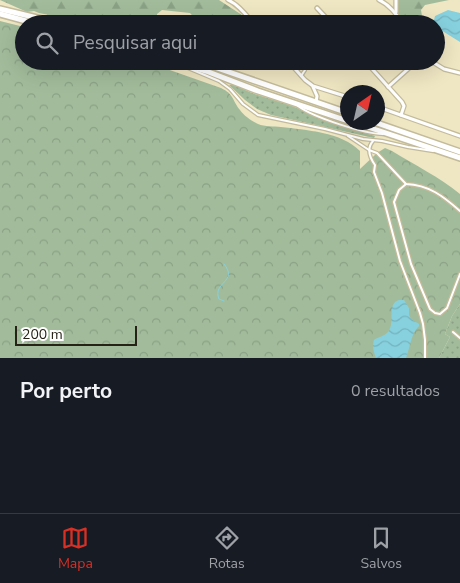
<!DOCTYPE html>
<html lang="pt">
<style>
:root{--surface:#171b24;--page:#242831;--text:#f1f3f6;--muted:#9ea1a6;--line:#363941;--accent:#d93025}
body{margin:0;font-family:"Nunito Sans",sans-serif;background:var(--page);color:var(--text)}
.compass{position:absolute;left:340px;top:85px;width:45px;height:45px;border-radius:50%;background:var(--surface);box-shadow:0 5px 20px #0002;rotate:34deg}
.scale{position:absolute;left:15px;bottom:12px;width:122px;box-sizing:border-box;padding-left:5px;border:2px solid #262215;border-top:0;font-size:14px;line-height:18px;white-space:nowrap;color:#262215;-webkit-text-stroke:4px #fff;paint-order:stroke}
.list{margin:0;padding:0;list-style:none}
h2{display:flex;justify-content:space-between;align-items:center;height:65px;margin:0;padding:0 20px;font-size:21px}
h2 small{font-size:16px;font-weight:400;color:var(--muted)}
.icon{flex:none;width:28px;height:28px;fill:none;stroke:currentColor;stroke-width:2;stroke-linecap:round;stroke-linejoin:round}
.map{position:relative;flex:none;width:460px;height:358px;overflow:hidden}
.search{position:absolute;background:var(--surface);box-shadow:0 5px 20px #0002;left:15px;right:15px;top:15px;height:55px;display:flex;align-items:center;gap:12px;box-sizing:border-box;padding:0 18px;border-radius:28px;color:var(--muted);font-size:19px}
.sheet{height:155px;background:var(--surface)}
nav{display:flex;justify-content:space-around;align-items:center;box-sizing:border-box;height:70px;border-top:1px solid var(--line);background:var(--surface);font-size:14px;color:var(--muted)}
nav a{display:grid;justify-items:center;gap:2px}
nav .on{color:var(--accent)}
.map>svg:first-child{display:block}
</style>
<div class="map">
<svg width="460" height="358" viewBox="0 0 460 358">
<defs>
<pattern id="grass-dots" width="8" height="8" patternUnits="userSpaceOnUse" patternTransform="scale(1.25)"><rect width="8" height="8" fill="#a2bc9b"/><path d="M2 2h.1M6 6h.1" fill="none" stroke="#8ba185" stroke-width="1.8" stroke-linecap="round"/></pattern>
<pattern id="forest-firs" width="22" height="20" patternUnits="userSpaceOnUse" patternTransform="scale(1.25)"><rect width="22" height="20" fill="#a2bc9b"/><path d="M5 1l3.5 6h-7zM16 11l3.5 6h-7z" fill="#8ba185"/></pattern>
<pattern id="park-crowns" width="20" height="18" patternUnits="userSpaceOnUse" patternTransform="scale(1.25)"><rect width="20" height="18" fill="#a2bc9b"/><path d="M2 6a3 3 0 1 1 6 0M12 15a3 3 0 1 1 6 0" fill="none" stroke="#8ba185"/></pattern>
<pattern id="water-waves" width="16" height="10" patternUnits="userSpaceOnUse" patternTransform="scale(1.25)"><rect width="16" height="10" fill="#87d1de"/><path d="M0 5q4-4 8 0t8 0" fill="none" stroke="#74b3be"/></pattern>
</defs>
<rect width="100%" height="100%" fill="#efe6c3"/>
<g fill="url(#grass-dots)">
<polygon points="229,85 234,85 252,93 290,105 326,121 375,136 374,138 271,115 257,109 245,100"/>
<polygon points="460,304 460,358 439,358 450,337 445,334 452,316"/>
</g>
<g fill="url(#forest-firs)">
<polygon points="0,0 219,0 245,17 242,24 200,24 190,13 162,10 157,14 156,24 71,24 54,16 39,13 34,11 27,12"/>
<path d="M395,0H449L425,5L421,10L422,16L427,21L426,24H404C397,16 392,10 395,0Z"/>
</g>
<path fill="url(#park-crowns)" d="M0,21L24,27V61H152L164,68L221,88C234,94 232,100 240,110C244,116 252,121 258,124C265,127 274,126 281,127C305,130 342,132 360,151V169L377,153L385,148L392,151C415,165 439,177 460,194V304L452,316L445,334L450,337L439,358H0Z"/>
<g fill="url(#water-waves)">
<polygon points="448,10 460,13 460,42 436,27 436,24 433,24 435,16"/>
<path d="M399,300H404L409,308V315L411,319L419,324V326C411,333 410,348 406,358H376C374,352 372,347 374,340C378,337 385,336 388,332C396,322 386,304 399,300Z"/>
</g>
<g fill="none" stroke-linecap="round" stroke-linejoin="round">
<path stroke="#87d1de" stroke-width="1" d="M224,301L219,299C212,282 239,282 224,264"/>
<defs>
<g id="lane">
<polyline points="298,61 305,70 301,76"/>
<polyline points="188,68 219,81 230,89 243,104 258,115 325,129 363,139 382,141 408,147 433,151"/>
<path d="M298,106C313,117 364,134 383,134"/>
<path d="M348,136L369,150L377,153L406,184C429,185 443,196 460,211"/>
<path d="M373,141C366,149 370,158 375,165L374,172L382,193L400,261L420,313L423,324L425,340V358"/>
<polyline points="406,184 399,190 394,202 411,264 430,309 435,313 440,314 447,308 460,274"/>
<polyline points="453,332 460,338"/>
</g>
<g id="street">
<path d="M228,0C239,5 246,15 254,24"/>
<path d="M379,0C390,5 396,14 403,24"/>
<polyline points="396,0 396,12"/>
<polyline points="317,8 332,24"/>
<polyline points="288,61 305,80 313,86 348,97"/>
<polyline points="365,61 402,102 404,106 401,115"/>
<polyline points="431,61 444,69 460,73"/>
<polyline points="313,87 317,96 316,102"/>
<polyline points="388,87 417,61"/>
<polyline points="378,107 460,136"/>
</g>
<g id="primary">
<polyline points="0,9 62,24"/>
<polyline points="0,14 37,24"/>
<polyline points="173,61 206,71 258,91 348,121"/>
<polyline points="197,61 348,113"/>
<polyline points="353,122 460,158"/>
<polyline points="374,122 460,152"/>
</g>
</defs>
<use href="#lane" stroke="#c4bb9a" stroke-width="4.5"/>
<use href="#street" stroke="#c4bb9a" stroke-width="5.5"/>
<use href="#primary" stroke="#c4bb9a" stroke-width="8"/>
<use href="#lane" stroke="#fff" stroke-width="2"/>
<use href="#street" stroke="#fff" stroke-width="3"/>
<use href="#primary" stroke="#fff" stroke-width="5"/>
</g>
</svg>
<svg class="compass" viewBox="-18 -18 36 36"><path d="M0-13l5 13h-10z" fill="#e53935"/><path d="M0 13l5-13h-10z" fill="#9ea1a6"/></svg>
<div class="scale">200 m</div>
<div class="search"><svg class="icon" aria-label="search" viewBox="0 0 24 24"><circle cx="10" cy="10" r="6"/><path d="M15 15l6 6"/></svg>Pesquisar aqui</div>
</div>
<section class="sheet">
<h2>Por perto<small>0 resultados</small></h2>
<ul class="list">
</ul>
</section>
<nav>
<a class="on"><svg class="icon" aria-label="map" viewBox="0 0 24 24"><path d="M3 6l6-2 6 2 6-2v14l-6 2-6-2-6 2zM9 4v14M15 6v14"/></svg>Mapa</a>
<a><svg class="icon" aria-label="directions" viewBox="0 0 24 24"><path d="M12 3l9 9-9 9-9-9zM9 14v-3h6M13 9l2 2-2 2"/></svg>Rotas</a>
<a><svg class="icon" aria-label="saved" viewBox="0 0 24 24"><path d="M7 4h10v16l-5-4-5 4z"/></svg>Salvos</a>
</nav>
